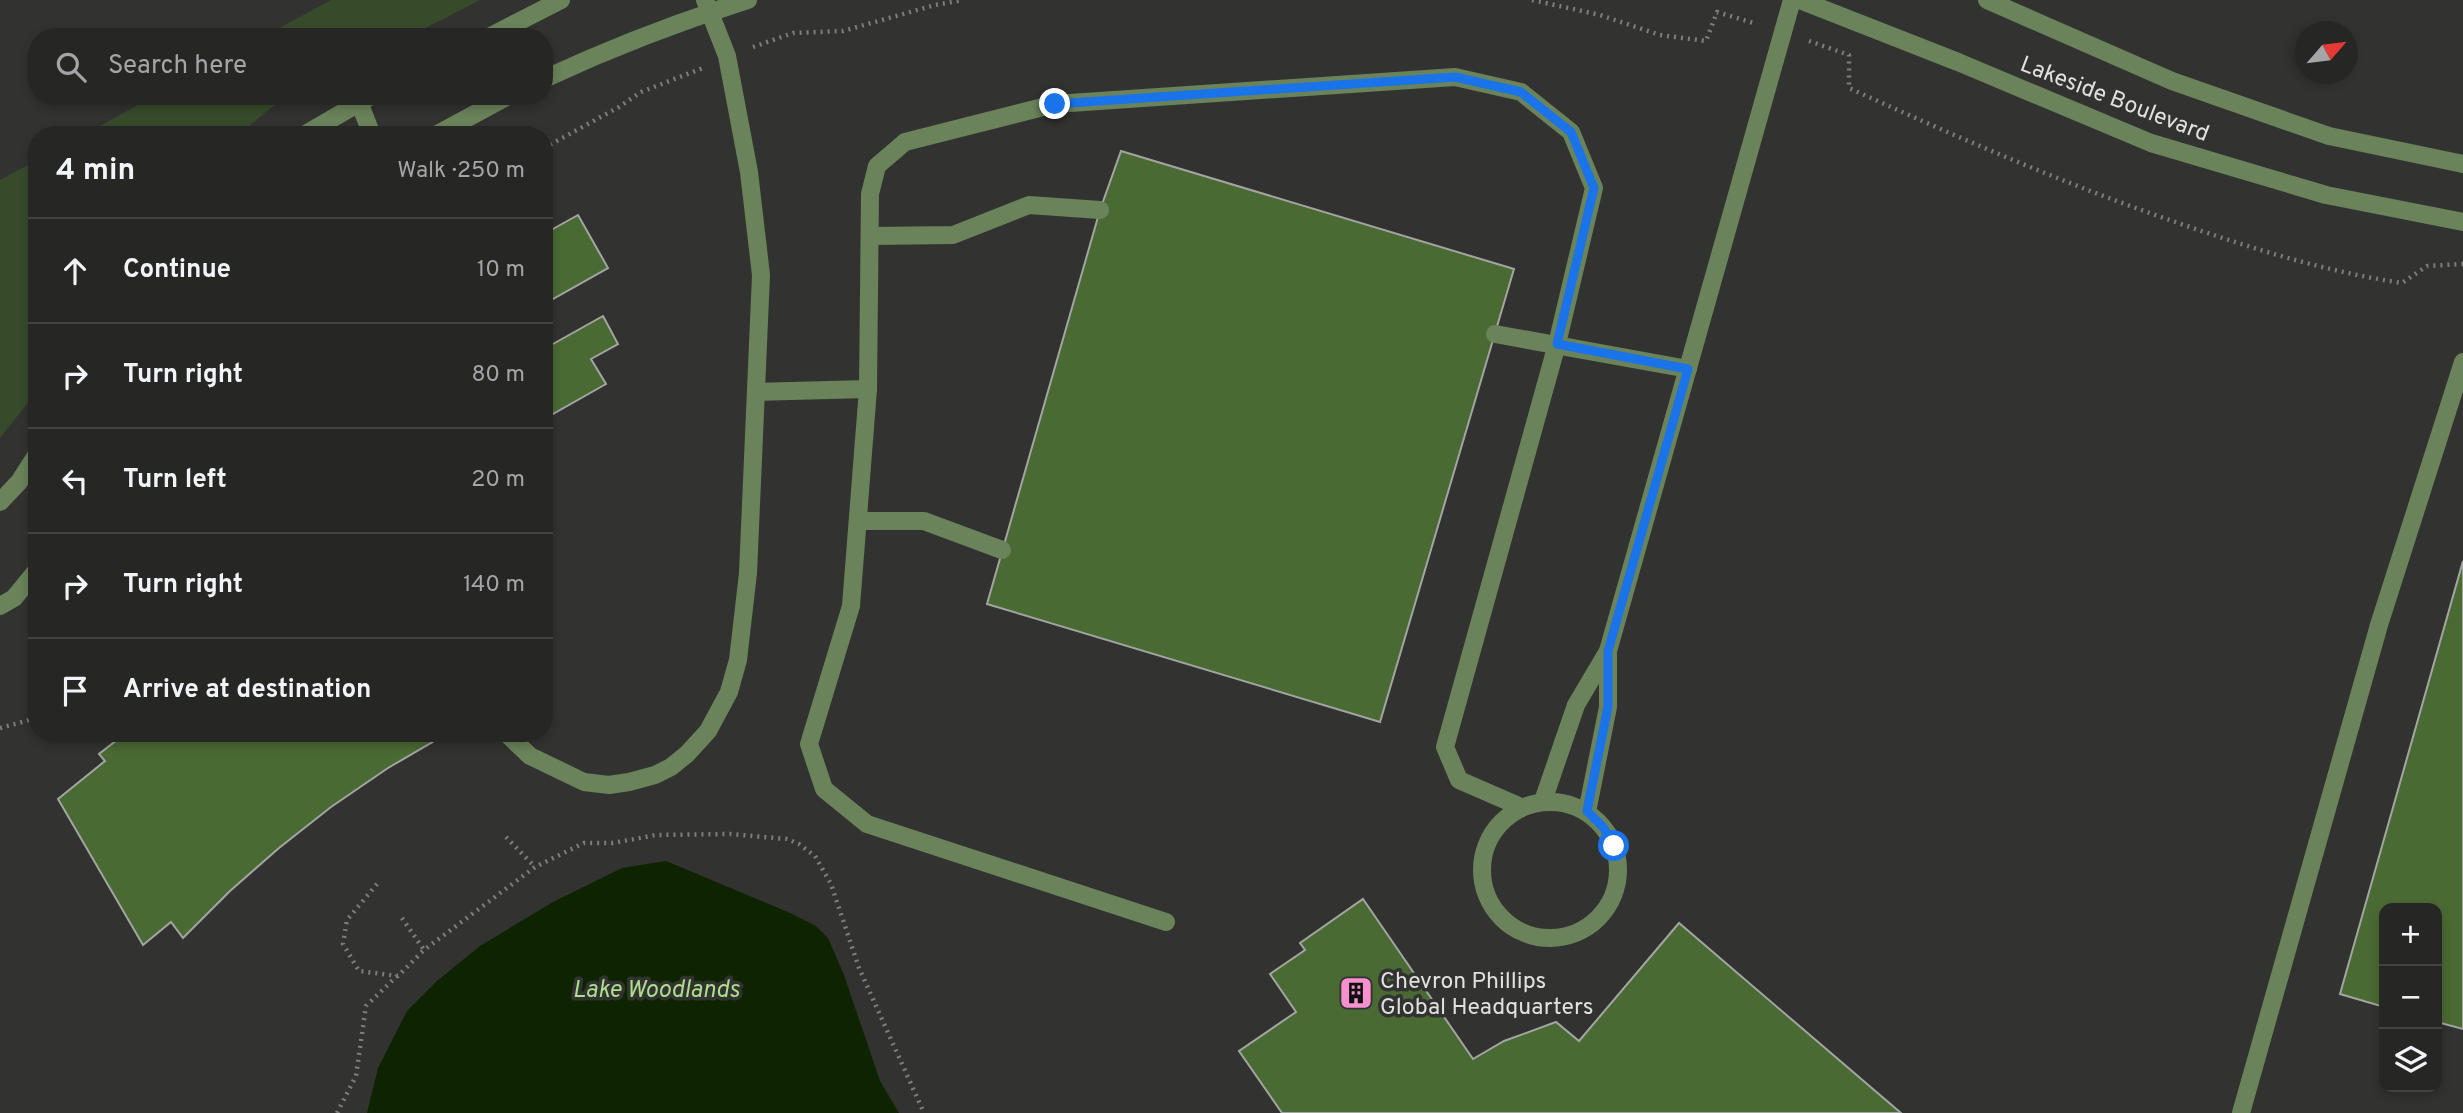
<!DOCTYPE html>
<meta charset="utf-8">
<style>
:root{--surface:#262625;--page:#323232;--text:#f1f3f6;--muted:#a4a5a7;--line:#424342}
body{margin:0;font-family:Overpass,sans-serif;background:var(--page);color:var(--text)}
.controls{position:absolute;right:21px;bottom:21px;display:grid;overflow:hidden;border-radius:14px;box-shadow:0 4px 10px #0003}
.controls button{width:63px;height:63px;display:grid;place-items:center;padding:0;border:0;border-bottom:2px solid var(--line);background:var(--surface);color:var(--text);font:35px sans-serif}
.compass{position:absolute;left:2295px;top:21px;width:63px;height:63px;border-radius:50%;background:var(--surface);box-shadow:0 4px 10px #0003;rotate:62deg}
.stop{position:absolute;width:21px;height:21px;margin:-16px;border:5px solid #1a73e8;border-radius:50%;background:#fff}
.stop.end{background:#1a73e8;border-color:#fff;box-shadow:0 2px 7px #0008}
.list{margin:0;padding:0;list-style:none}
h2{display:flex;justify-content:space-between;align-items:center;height:91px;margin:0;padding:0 28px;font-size:30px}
h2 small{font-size:23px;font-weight:400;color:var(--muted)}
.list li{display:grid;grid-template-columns:46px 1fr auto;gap:21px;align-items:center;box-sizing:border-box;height:105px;padding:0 28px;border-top:2px solid var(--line)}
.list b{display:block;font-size:26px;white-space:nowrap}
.list em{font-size:23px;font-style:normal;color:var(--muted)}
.icon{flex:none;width:38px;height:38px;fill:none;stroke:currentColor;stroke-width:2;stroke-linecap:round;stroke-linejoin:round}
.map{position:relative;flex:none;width:2463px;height:1113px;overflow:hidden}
.search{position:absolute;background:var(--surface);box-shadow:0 4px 10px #0003;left:28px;top:28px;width:525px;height:77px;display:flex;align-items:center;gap:18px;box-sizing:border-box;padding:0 24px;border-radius:28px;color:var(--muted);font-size:26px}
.panel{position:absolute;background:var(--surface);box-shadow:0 4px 10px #0003;left:28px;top:126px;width:525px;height:616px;border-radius:28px}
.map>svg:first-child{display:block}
</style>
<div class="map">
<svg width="2463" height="1113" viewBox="0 0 2463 1113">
<rect width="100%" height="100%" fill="#323331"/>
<g fill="#374b2b">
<polygon points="331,0 480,0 408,37 263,37"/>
<polygon points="154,96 293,96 272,107 238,135 84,135"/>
<polygon points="37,160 37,391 0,438 0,180"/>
</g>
<polygon fill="#0e2400" points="666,861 788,912 816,926 828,938 844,975 880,1081 899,1113 367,1113 378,1068 407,1011 437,981 480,946 553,902 622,868"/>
<g fill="#4a6a33" stroke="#a3a5a2" stroke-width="2">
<polygon points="1121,151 1514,269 1380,722 987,604 1100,210"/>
<polygon points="578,215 608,268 544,304 544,234"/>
<polygon points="603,316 618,344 591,359 606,384 544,419 544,349"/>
<polygon points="2463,561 2463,1029 2437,1022 2437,908 2384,908 2384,1007 2340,994"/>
<polygon points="126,733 448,733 388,768 331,807 279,848 230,891 183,938 171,922 143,945 58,799 105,761 99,754"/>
<polygon points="1363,899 1473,1059 1504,1041 1556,1022 1579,1041 1679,923 1901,1113 1282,1113 1239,1051 1296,1012 1270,974 1305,950 1300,943"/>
</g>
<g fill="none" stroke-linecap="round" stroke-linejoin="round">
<g stroke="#7c7d7c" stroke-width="4.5" stroke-dasharray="2 5" stroke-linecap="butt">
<polyline points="1532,0 1600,15 1660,35 1706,41 1717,12 1757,24"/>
<path d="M1809,41L1849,55V88C1961,139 2074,188 2190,227C2260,251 2329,272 2402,283L2427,266L2463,264"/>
<polyline points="753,47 793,33 843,31 935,5 963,0"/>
<polyline points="544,148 619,107 641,92 703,68"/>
<polyline points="0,728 37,718"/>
<polyline points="506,837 535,867"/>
<polyline points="377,884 347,920 343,944 359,971 398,976 424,950 535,867 584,843 613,843 656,835 730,834 787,839 799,844 815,856 831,884 859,968 924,1113"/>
<polyline points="402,918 424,950"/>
<polyline points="337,1113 356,1076 366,1006 397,976"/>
</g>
<g stroke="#6a835a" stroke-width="18">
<polyline points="1800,0 1958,62 2151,143 2326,195 2463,222"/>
<polyline points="1987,0 2172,81 2329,136 2463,164"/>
<polyline points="489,37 561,0"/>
<path d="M544,79C611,48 678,22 748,0"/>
<polyline points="359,102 372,135"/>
<polyline points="304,135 371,96"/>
<polyline points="436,135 508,96"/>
<polyline points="871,236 953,235 1029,205 1100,210"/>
<polyline points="1495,334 1688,369"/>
<polyline points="868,389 851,606 809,744 824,789 867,824 1166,922"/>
<polyline points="757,392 868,389 870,194 877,166 905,142 1055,104 1455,77 1521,92 1571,132 1594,188 1557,344 1445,747 1459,780 1521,807"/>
<polyline points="0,502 19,482 37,454"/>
<polyline points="859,521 924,521 1002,550"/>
<polyline points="0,606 14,598 37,570"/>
<polyline points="506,733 530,756 584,782 609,785 629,782 655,775 671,767 687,754 708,731 729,692 738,660 748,573 761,275 749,172 727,56 705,0"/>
<polyline points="1543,801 1576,705 1608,651 1792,0"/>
<circle cx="1550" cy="870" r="68"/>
<polyline points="1587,812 1608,707 1608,651"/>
<polyline points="2241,1113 2379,625 2463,362"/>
</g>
</g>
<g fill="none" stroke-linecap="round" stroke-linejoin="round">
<polyline stroke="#1a73e8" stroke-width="9" points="1055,104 1455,77 1521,92 1571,132 1594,188 1557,344 1688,369 1608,651 1608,707 1587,811 1603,827 1614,846"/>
</g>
<defs>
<symbol id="building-square" viewBox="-11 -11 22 22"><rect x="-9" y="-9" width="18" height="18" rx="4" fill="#f790ce" stroke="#323331"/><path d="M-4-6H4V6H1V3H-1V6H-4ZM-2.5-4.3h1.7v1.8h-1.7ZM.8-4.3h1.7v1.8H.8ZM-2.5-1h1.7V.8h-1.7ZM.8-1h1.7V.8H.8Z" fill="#111"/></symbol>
</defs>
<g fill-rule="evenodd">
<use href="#building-square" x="1337" y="974" width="38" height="38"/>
</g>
<g text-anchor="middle" stroke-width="7" stroke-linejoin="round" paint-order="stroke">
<g font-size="23" fill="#e0e1e0" stroke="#323331">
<text transform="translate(2115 98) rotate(21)" y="8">Lakeside Boulevard</text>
</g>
<g font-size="23" fill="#e0e1e0" stroke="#323331" text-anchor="start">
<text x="1380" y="988">Chevron Phillips<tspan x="1380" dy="26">Global Headquarters</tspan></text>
</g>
<g font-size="24" font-style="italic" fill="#acde8c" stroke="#323331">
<text x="656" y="997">Lake Woodlands</text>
</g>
</g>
</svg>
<div class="controls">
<button>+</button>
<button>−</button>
<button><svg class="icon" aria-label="layers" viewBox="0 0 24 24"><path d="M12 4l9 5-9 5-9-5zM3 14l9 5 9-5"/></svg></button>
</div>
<svg class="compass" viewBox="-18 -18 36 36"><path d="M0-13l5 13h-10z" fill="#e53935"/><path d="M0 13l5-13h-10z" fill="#a4a5a7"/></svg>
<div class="stop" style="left:1614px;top:846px"></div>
<div class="stop end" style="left:1055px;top:104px"></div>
<div class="search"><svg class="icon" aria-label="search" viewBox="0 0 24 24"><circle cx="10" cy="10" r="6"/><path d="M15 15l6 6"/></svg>Search here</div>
<section class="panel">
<h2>4 min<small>Walk · 250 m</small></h2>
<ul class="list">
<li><svg class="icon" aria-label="ahead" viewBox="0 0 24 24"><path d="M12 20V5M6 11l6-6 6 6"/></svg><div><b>Continue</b></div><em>10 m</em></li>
<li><svg class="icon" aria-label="right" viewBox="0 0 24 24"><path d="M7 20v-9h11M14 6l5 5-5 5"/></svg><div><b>Turn right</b></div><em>80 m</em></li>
<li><svg class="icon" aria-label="left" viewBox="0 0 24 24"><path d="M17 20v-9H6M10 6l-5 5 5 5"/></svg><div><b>Turn left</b></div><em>20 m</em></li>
<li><svg class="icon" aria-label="right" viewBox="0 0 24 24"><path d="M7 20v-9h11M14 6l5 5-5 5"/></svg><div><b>Turn right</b></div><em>140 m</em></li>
<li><svg class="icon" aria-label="arrive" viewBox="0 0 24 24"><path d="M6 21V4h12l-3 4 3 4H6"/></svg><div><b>Arrive at destination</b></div></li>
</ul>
</section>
</div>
